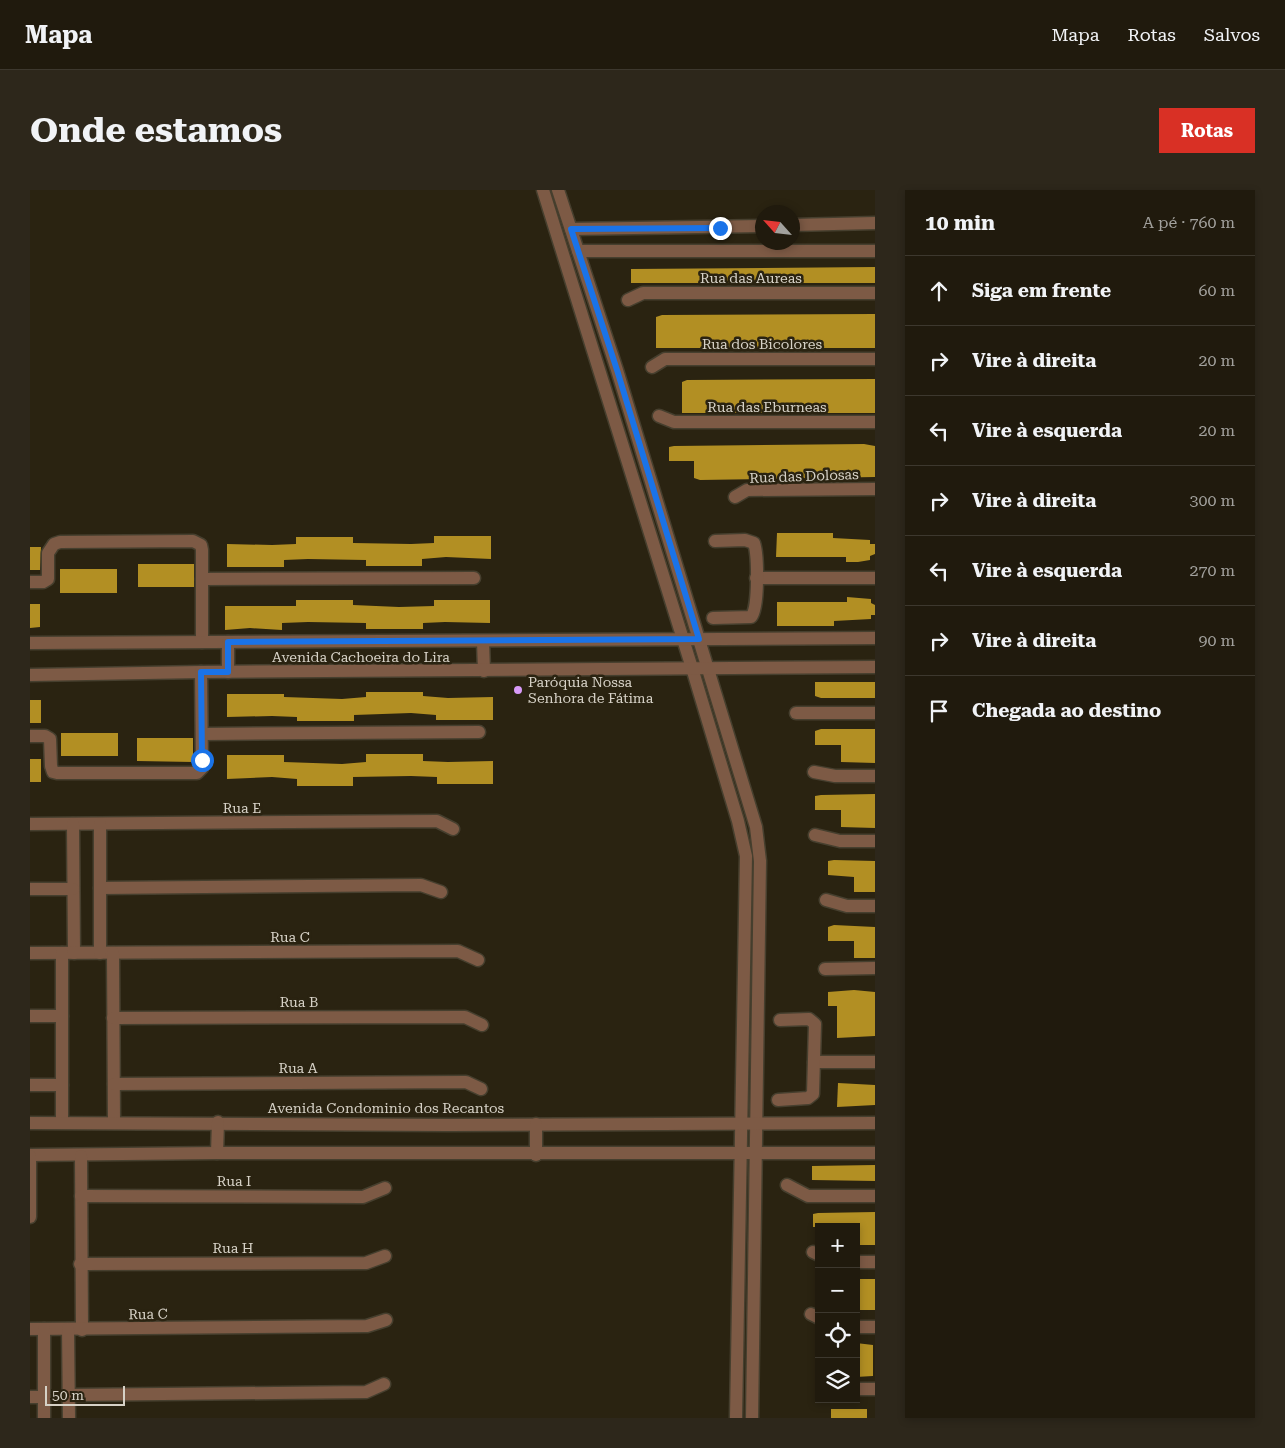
<!DOCTYPE html>
<html lang="pt">
<meta charset="utf-8">
<style>
:root{--surface:#201a0d;--page:#2d271b;--text:#f1f3f6;--muted:#a2a19d;--line:#3d382e;--accent:#d93025}
body{margin:0;font-family:"Roboto Serif",serif;background:var(--page);color:var(--text)}
.controls{position:absolute;right:15px;bottom:15px;display:grid;overflow:hidden;border-radius:0px;box-shadow:0 2px 8px #0003}
.controls button{width:45px;height:45px;display:grid;place-items:center;padding:0;border:0;border-bottom:1px solid var(--line);background:var(--surface);color:var(--text);font:25px sans-serif}
.compass{position:absolute;left:725px;top:15px;width:45px;height:45px;border-radius:50%;background:var(--surface);box-shadow:0 2px 8px #0003;rotate:297deg}
.scale{position:absolute;left:15px;bottom:12px;width:80px;box-sizing:border-box;padding-left:5px;border:2px solid #d6d1c6;border-top:0;font-size:14px;line-height:18px;white-space:nowrap;color:#d6d1c6;-webkit-text-stroke:4px #2a2311;paint-order:stroke}
.stop{position:absolute;width:15px;height:15px;margin:-11px;border:4px solid #1a73e8;border-radius:50%;background:#fff}
.stop.end{background:#1a73e8;border-color:#fff;box-shadow:0 1px 5px #0008}
.list{margin:0;padding:0;list-style:none}
h2{display:flex;justify-content:space-between;align-items:center;height:65px;margin:0;padding:0 20px;font-size:21px}
h2 small{font-size:16px;font-weight:400;color:var(--muted)}
.list li{display:grid;grid-template-columns:32px 1fr auto;gap:15px;align-items:center;box-sizing:border-box;height:70px;padding:0 20px;border-top:1px solid var(--line)}
.list b{display:block;font-size:19px;white-space:nowrap}
.list em{font-size:16px;font-style:normal;color:var(--muted)}
.icon{flex:none;width:28px;height:28px;fill:none;stroke:currentColor;stroke-width:2;stroke-linecap:round;stroke-linejoin:round}
.map{position:relative;flex:none;width:845px;height:1228px;overflow:hidden;border-radius:0px}
header{display:flex;align-items:center;gap:30px;box-sizing:border-box;height:70px;padding:0 25px;background:var(--surface);border-bottom:1px solid var(--line)}
header strong{font-size:24px}
nav{display:flex;gap:28px;margin-inline-start:auto;font-size:18px}
.intro{display:flex;align-items:center;justify-content:space-between;box-sizing:border-box;height:120px;padding:0 30px}
h1{margin:0;font-size:35px}
.button{padding:12px 22px;border-radius:0px;background:var(--accent);color:#fff;font-size:18px;font-weight:700}
main{display:flex;gap:30px;padding:0 30px}
aside{flex:1;background:var(--surface);border-radius:0px;box-shadow:0 2px 8px #0003}
.map>svg:first-child{display:block}
</style>
<header>
<strong>Mapa</strong>
<nav><a>Mapa</a><a>Rotas</a><a>Salvos</a></nav>
</header>
<div class="intro"><h1>Onde estamos</h1><a class="button">Rotas</a></div>
<main>
<div class="map">
<svg width="845" height="1228" viewBox="0 0 845 1228">
<rect width="100%" height="100%" fill="#2a2311"/>
<g fill="#b28f23">
<polygon points="845,77 845,93 601,93 601,79"/>
<polygon points="845,124 845,158 626,158 626,127 632,125"/>
<polygon points="845,189 845,223 652,223 652,192 657,190"/>
<polygon points="834,254 845,256 845,287 670,290 664,288 664,271 639,271 639,257 644,256"/>
<polygon points="747,343 803,343 803,348 840,350 840,354 845,354 845,364 840,366 840,370 828,372 816,372 816,367 746,367"/>
<polygon points="404,346 461,346 461,369 416,367 392,369 392,376 336,376 336,370 278,369 254,370 254,377 197,377 197,354 242,355 266,354 266,347 323,347 323,353 381,354 404,353"/>
<polygon points="0,357 11,357 10,380 0,380"/>
<rect x="108" y="374" width="56" height="23"/>
<rect x="30" y="379" width="57" height="24"/>
<polygon points="817,407 841,409 841,413 845,415 845,425 841,425 841,429 804,431 804,436 747,436 747,412 817,412"/>
<polygon points="266,410 323,410 323,415 369,417 404,416 404,410 460,410 460,433 415,432 393,433 393,439 336,439 336,433 278,432 252,433 252,440 220,438 195,440 195,416 266,416"/>
<polygon points="0,414 10,414 10,437 0,438"/>
<polygon points="785,492 845,492 845,508 791,508 785,506"/>
<polygon points="336,502 393,502 393,506 418,508 463,507 463,530 406,530 406,525 381,523 324,525 324,531 267,531 267,527 242,526 197,527 197,504 254,504 254,507 312,509 336,507"/>
<rect x="0" y="510" width="11" height="23"/>
<polygon points="791,539 845,539 845,573 811,572 811,555 785,555 785,541"/>
<rect x="31" y="543" width="57" height="23"/>
<polygon points="107,548 163,548 163,572 107,571"/>
<polygon points="336,564 393,564 393,571 418,572 463,571 463,594 407,594 407,587 381,586 323,587 323,596 267,596 267,589 242,587 197,589 197,565 254,565 254,572 312,574 336,572"/>
<rect x="0" y="569" width="11" height="23"/>
<polygon points="845,604 845,638 811,637 811,620 785,620 785,606 791,605"/>
<polygon points="804,670 845,671 845,702 824,702 824,687 798,685 798,671"/>
<polygon points="804,735 845,737 845,768 824,768 824,751 798,751 798,737"/>
<polygon points="824,800 845,802 845,846 807,848 807,816 798,816 798,802"/>
<polygon points="808,893 845,895 845,915 807,917"/>
<polygon points="845,975 845,991 782,990 782,976"/>
<polygon points="845,1022 845,1055 826,1055 826,1037 783,1037 783,1024 788,1023"/>
<rect x="826" y="1089" width="19" height="31"/>
<polygon points="826,1153 843,1155 843,1186 826,1187"/>
<rect x="801" y="1219" width="36" height="9"/>
</g>
<g fill="none" stroke-linecap="round" stroke-linejoin="round">
<defs>
<g id="minor">
<polyline points="513,0 662,478 708,631 716,666 706,1228"/>
<polyline points="528,0 587,180 726,637 730,671 722,1228"/>
<polyline points="762,35 845,33"/>
<polyline points="541,39 732,36"/>
<polyline points="548,61 845,61"/>
<polyline points="598,110 613,103 845,103"/>
<polyline points="622,177 635,169 845,169"/>
<polyline points="629,226 644,232 845,232"/>
<polyline points="705,307 717,300 845,299"/>
<polyline points="726,388 845,388"/>
<polyline points="172,389 444,388"/>
<polyline points="0,392 13,392 18,389 18,363 24,354 30,352 163,351 171,355 172,360 172,452"/>
<path d="M683,428L721,427C729,418 728,365 724,353L715,350L685,351"/>
<polyline points="453,451 454,481"/>
<polyline points="0,453 845,448"/>
<polyline points="198,482 198,452"/>
<polyline points="0,485 171,482 845,477"/>
<polyline points="766,523 845,523"/>
<polyline points="172,544 449,542"/>
<polyline points="0,546 15,546 20,549 21,576 23,582 27,583 167,583 172,578 171,482"/>
<polyline points="784,582 805,586 845,586"/>
<polyline points="0,634 407,631 423,639"/>
<polyline points="43,634 44,763"/>
<polyline points="785,645 810,651 845,651"/>
<polyline points="70,698 391,695 411,702"/>
<polyline points="0,699 43,699"/>
<polyline points="796,710 817,716 845,716"/>
<polyline points="0,763 428,761 448,770"/>
<polyline points="70,763 70,634"/>
<polyline points="83,763 84,932"/>
<polyline points="795,779 845,778"/>
<polyline points="0,826 32,826"/>
<polyline points="83,828 435,827 452,835"/>
<polyline points="784,872 845,872"/>
<polyline points="84,894 436,892 451,899"/>
<polyline points="0,895 32,895"/>
<polyline points="748,910 778,908 783,904 785,834 779,829 750,830"/>
<polyline points="32,932 32,763"/>
<polyline points="0,933 418,935 845,933"/>
<polyline points="506,934 506,965"/>
<polyline points="187,963 188,932"/>
<polyline points="0,965 187,963 845,963"/>
<polyline points="0,966 0,1027"/>
<polyline points="51,966 52,1140"/>
<polyline points="757,995 778,1006 845,1006"/>
<polyline points="51,1006 333,1007 355,998"/>
<polyline points="783,1062 789,1065"/>
<polyline points="826,1072 845,1072"/>
<polyline points="50,1074 336,1073 355,1066"/>
<polyline points="781,1124 789,1128"/>
<polyline points="826,1137 845,1137"/>
<polyline points="0,1139 337,1136 356,1130"/>
<polyline points="38,1139 39,1228"/>
<polyline points="826,1199 845,1199"/>
<polyline points="39,1205 336,1202 354,1194"/>
<polyline points="0,1207 14,1207"/>
<polyline points="14,1228 14,1139"/>
</g>
</defs>
<use href="#minor" stroke="#463f2e" stroke-width="15"/>
<use href="#minor" stroke="#7d5a45" stroke-width="12"/>
</g>
<g fill="none" stroke-linecap="round" stroke-linejoin="round">
<polyline stroke="#1a73e8" stroke-width="6" points="172,570 171,482 198,482 198,452 669,449 587,180 541,39 690,38"/>
</g>
<circle fill="#d89af8" stroke="#2a2311" stroke-width="2" cx="488" cy="500" r="5"/>
<g text-anchor="middle" stroke-width="5" stroke-linejoin="round" paint-order="stroke">
<g font-size="14" fill="#d6d1c6" stroke="#2a2311">
<text x="721" y="93">Rua das Aureas</text>
<text x="732" y="159">Rua dos Bicolores</text>
<text x="737" y="222">Rua das Eburneas</text>
<text transform="translate(774 286) rotate(-2)" y="5">Rua das Dolosas</text>
<text x="331" y="472">Avenida Cachoeira do Lira</text>
<text x="212" y="623">Rua E</text>
<text x="260" y="752">Rua C</text>
<text x="269" y="817">Rua B</text>
<text x="268" y="883">Rua A</text>
<text x="356" y="923">Avenida Condominio dos Recantos</text>
<text x="204" y="996">Rua I</text>
<text x="203" y="1063">Rua H</text>
<text transform="translate(118 1124) rotate(-1)" y="5">Rua C</text>
</g>
<g font-size="14" fill="#d6d1c6" stroke="#2a2311" text-anchor="start">
<text x="498" y="497">Paróquia Nossa<tspan x="498" dy="16">Senhora de Fátima</tspan></text>
</g>
</g>
</svg>
<div class="controls">
<button>+</button>
<button>−</button>
<button><svg class="icon" aria-label="locate" viewBox="0 0 24 24"><circle cx="12" cy="12" r="6"/><path d="M12 2v4M12 18v4M2 12h4M18 12h4"/></svg></button>
<button><svg class="icon" aria-label="layers" viewBox="0 0 24 24"><path d="M12 4l9 5-9 5-9-5zM3 14l9 5 9-5"/></svg></button>
</div>
<svg class="compass" viewBox="-18 -18 36 36"><path d="M0-13l5 13h-10z" fill="#e53935"/><path d="M0 13l5-13h-10z" fill="#a2a19d"/></svg>
<div class="scale">50 m</div>
<div class="stop" style="left:172px;top:570px"></div>
<div class="stop end" style="left:690px;top:38px"></div>
</div>
<aside>
<h2>10 min<small>A pé · 760 m</small></h2>
<ul class="list">
<li><svg class="icon" aria-label="ahead" viewBox="0 0 24 24"><path d="M12 20V5M6 11l6-6 6 6"/></svg><div><b>Siga em frente</b></div><em>60 m</em></li>
<li><svg class="icon" aria-label="right" viewBox="0 0 24 24"><path d="M7 20v-9h11M14 6l5 5-5 5"/></svg><div><b>Vire à direita</b></div><em>20 m</em></li>
<li><svg class="icon" aria-label="left" viewBox="0 0 24 24"><path d="M17 20v-9H6M10 6l-5 5 5 5"/></svg><div><b>Vire à esquerda</b></div><em>20 m</em></li>
<li><svg class="icon" aria-label="right" viewBox="0 0 24 24"><path d="M7 20v-9h11M14 6l5 5-5 5"/></svg><div><b>Vire à direita</b></div><em>300 m</em></li>
<li><svg class="icon" aria-label="left" viewBox="0 0 24 24"><path d="M17 20v-9H6M10 6l-5 5 5 5"/></svg><div><b>Vire à esquerda</b></div><em>270 m</em></li>
<li><svg class="icon" aria-label="right" viewBox="0 0 24 24"><path d="M7 20v-9h11M14 6l5 5-5 5"/></svg><div><b>Vire à direita</b></div><em>90 m</em></li>
<li><svg class="icon" aria-label="arrive" viewBox="0 0 24 24"><path d="M6 21V4h12l-3 4 3 4H6"/></svg><div><b>Chegada ao destino</b></div></li>
</ul>
</aside>
</main>
